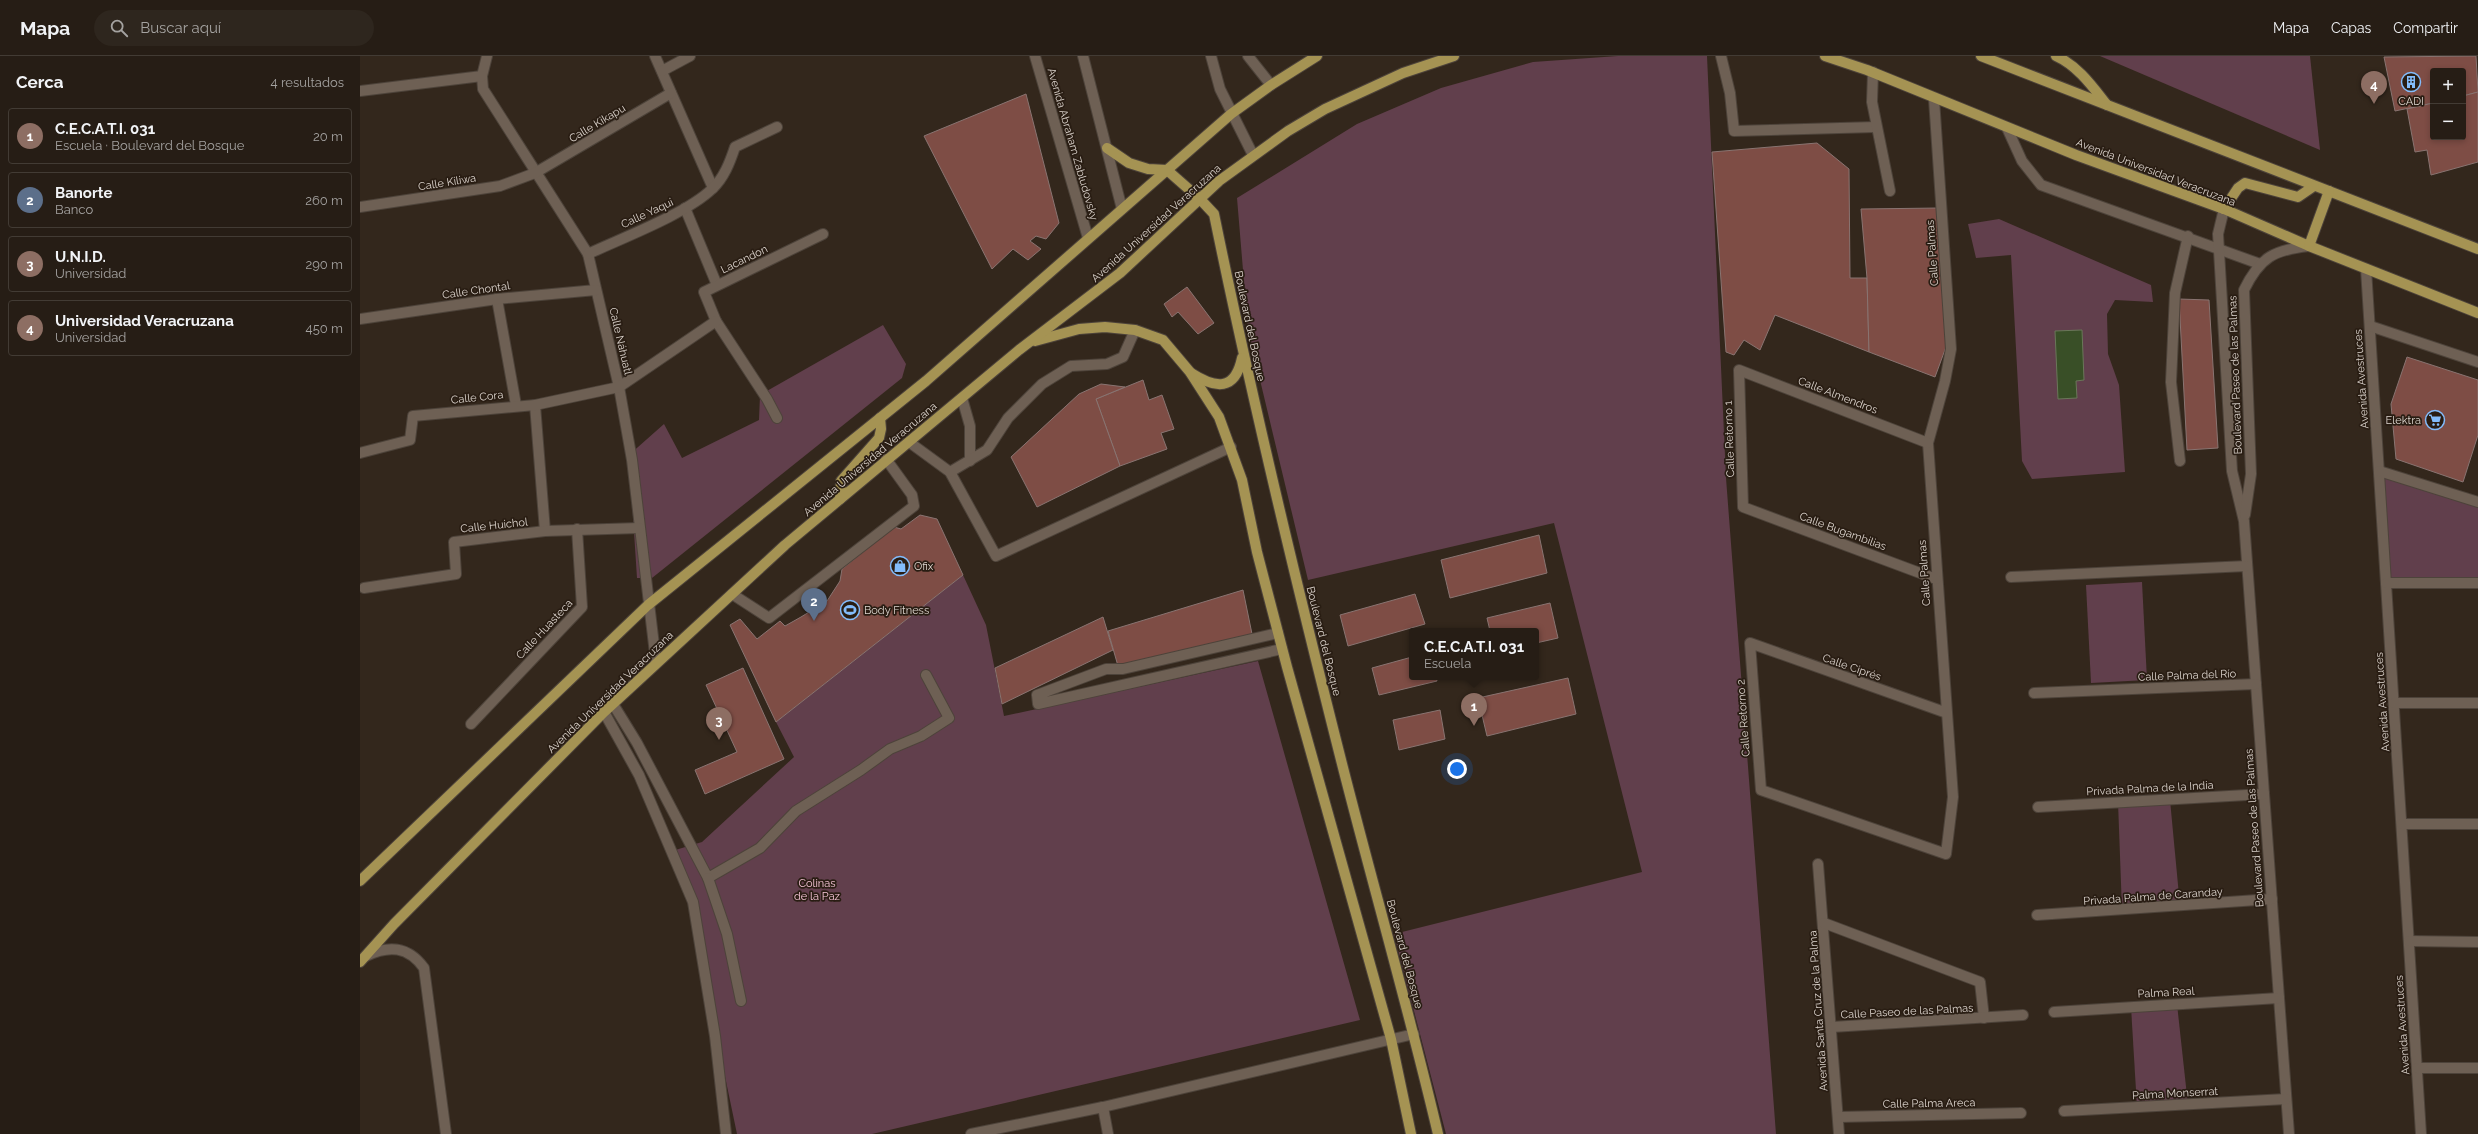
<!DOCTYPE html>
<html lang="es">
<meta charset="utf-8">
<style>
:root{--surface:#261d15;--page:#2e261e;--text:#f1f3f6;--muted:#a4a2a0;--line:#423b34;--accent:#0b8043}
body{margin:0;font-family:Raleway,sans-serif;background:var(--page);color:var(--text)}
.controls{position:absolute;right:12px;top:12px;display:grid;overflow:hidden;border-radius:4px;box-shadow:0 2px 6px #0003}
.controls button{width:36px;height:36px;display:grid;place-items:center;padding:0;border:0;border-bottom:1px solid var(--line);background:var(--surface);color:var(--text);font:20px sans-serif}
.you{position:absolute;left:1097px;top:713px;width:14px;height:14px;margin:-10px;border:3px solid #fff;border-radius:50%;background:#1a73e8;box-shadow:0 0 0 6px #1a73e833}
.badge{display:grid;place-items:center;width:26px;height:26px;border-radius:50%;background:var(--accent);color:#fff;font-size:13px;font-weight:700}
.pin{position:absolute;translate:-50% -33px;filter:drop-shadow(0 1px 2px #0008)}
.pin::after{content:'';position:absolute;top:21px;width:14px;height:12px;background:inherit;clip-path:polygon(0 0,100% 0,50% 100%)}
.popup{position:absolute;left:1049px;top:572px;width:130px;height:52px;box-sizing:border-box;display:grid;place-content:center;border-radius:4px;background:var(--surface);filter:drop-shadow(0 1px 3px #0005);font-size:13px;white-space:nowrap;color:var(--muted)}
.popup b{font-size:15px;color:var(--text)}
.popup::after{content:'';position:absolute;left:50%;top:100%;margin-left:-8px;border:8px solid transparent;border-top-color:var(--surface)}
.list{margin:0;padding:0;list-style:none}
h2{display:flex;justify-content:space-between;align-items:center;height:52px;margin:0;padding:0 16px;font-size:17px}
h2 small{font-size:13px;font-weight:400;color:var(--muted)}
.list li{display:grid;grid-template-columns:26px 1fr auto;gap:12px;align-items:center;box-sizing:border-box;height:56px;margin:0 8px 8px;padding:0 8px;border:1px solid var(--line);border-radius:4px}
.list b{display:block;font-size:15px;white-space:nowrap}
.list p{margin:0;font-size:13px;white-space:nowrap;color:var(--muted)}
.list em{font-size:13px;font-style:normal;color:var(--muted)}
.icon{flex:none;width:22px;height:22px;fill:none;stroke:currentColor;stroke-width:2;stroke-linecap:round;stroke-linejoin:round}
.map{position:relative;flex:none;width:2118px;height:1078px;overflow:hidden}
header{display:flex;align-items:center;gap:24px;box-sizing:border-box;height:56px;padding:0 20px;background:var(--surface);border-bottom:1px solid var(--line)}
header strong{font-size:19px}
nav{display:flex;gap:22px;margin-inline-start:auto;font-size:14px}
.search{width:280px;height:36px;background:var(--page);display:flex;align-items:center;gap:10px;box-sizing:border-box;padding:0 14px;border-radius:22px;color:var(--muted);font-size:15px}
main{display:flex}
aside{flex:1;background:var(--surface)}
.map>svg:first-child{display:block}
</style>
<header>
<strong>Mapa</strong>
<div class="search"><svg class="icon" aria-label="search" viewBox="0 0 24 24"><circle cx="10" cy="10" r="6"/><path d="M15 15l6 6"/></svg>Buscar aquí</div>
<nav><a>Mapa</a><a>Capas</a><a>Compartir</a></nav>
</header>
<main>
<aside>
<h2>Cerca<small>4 resultados</small></h2>
<ul class="list">
<li><span class="badge" style="background:#8d6e63">1</span><div><b>C.E.C.A.T.I. 031</b><p>Escuela · Boulevard del Bosque</p></div><em>20 m</em></li>
<li><span class="badge" style="background:#5c6f8a">2</span><div><b>Banorte</b><p>Banco</p></div><em>260 m</em></li>
<li><span class="badge" style="background:#8d6e63">3</span><div><b>U.N.I.D.</b><p>Universidad</p></div><em>290 m</em></li>
<li><span class="badge" style="background:#8d6e63">4</span><div><b>Universidad Veracruzana</b><p>Universidad</p></div><em>450 m</em></li>
</ul>
</aside>
<div class="map">
<svg width="2118" height="1078" viewBox="0 0 2118 1078">
<rect width="100%" height="100%" fill="#33271c"/>
<g fill="#613f4c">
<polygon points="1258,0 1347,0 1366,422 1416,1078 1086,1078 1034,878 1282,816 1194,467 948,524 888,274 877,142 997,68 1081,32 1173,6"/>
<polygon points="1740,0 1950,0 1960,94"/>
<polygon points="1639,163 1791,229 1793,246 1755,244 1747,258 1748,298 1759,329 1765,416 1672,423 1662,405 1651,199 1616,202 1608,168"/>
<polygon points="523,269 546,308 542,322 292,522 277,522 269,399 304,368 322,402 399,364 400,339"/>
<polygon points="2019,415 2118,446 2118,527 2026,527"/>
<polygon points="603,519 626,569 644,660 898,605 1000,964 512,1078 377,1078 353,963 340,889 312,795 342,786 434,701 416,666"/>
<polygon points="1782,526 1787,624 1731,627 1726,529"/>
<polygon points="1810,744 1820,850 1762,854 1758,746"/>
<polygon points="1817,948 1828,1049 1777,1051 1771,951"/>
</g>
<polygon fill="#394f27" stroke="#6a7759" points="1722,274 1724,324 1716,325 1717,342 1698,343 1695,275"/>
<g fill="#7e4d45" stroke="#897471">
<polygon points="2116,0 2118,36 2103,40 2103,15 2073,15 2073,47 2035,55 2024,1"/>
<polygon points="2118,36 2118,106 2071,119 2067,94 2055,96 2047,53 2073,47 2073,81 2103,81 2103,40"/>
<polygon points="666,38 699,167 686,183 676,180 670,185 681,193 668,204 653,193 632,213 564,80"/>
<polygon points="1457,87 1489,113 1490,222 1507,222 1509,296 1415,259 1400,294 1384,284 1374,299 1366,296 1352,96"/>
<polygon points="1579,152 1586,291 1575,321 1509,296 1507,222 1501,153"/>
<polygon points="827,231 854,267 838,278 818,256 812,261 804,248"/>
<polygon points="1819,243 1849,244 1858,392 1827,394"/>
<polygon points="2047,301 2118,324 2118,379 2103,426 2036,403 2031,348"/>
<polygon points="783,324 789,344 802,339 814,373 801,377 807,393 760,410 736,343"/>
<polygon points="741,328 765,331 736,343 760,410 677,451 651,401 719,338"/>
<polygon points="560,459 577,463 603,519 416,666 370,569 380,563 397,583 420,565 425,570 441,561 467,545 480,525 482,513 534,471 541,473"/>
<polygon points="1179,479 1187,517 1090,542 1081,504"/>
<polygon points="883,534 892,578 758,610 748,575"/>
<polygon points="1055,538 1065,568 988,590 980,559"/>
<polygon points="1190,547 1198,582 1176,587 1176,575 1130,575 1127,562"/>
<polygon points="743,561 753,594 642,648 635,612"/>
<polygon points="1052,601 1052,621 1076,621 1077,625 1019,639 1012,612"/>
<polygon points="383,612 424,703 345,738 335,714 377,696 346,629"/>
<polygon points="1208,622 1216,658 1127,680 1118,642"/>
<polygon points="1080,654 1085,683 1039,694 1033,664"/>
</g>
<g fill="none" stroke-linecap="round" stroke-linejoin="round">
<defs>
<g id="minor">
<polyline points="127,0 122,20 123,33 228,198 259,331 272,404 296,606"/>
<polyline points="295,0 353,132"/>
<polyline points="675,0 728,182"/>
<polyline points="723,0 762,153"/>
<polyline points="851,0 860,33 893,99"/>
<polyline points="888,0 911,29"/>
<polyline points="1361,0 1370,37 1374,75 1516,71"/>
<polyline points="302,15 330,0"/>
<polyline points="1513,16 1512,46 1530,135"/>
<polyline points="0,35 122,20"/>
<polyline points="1574,43 1591,293 1585,325 1568,387 1593,741 1586,798 1401,734 1390,587 1587,657"/>
<polyline points="1647,72 1662,105 1681,129 1900,208"/>
<polyline points="0,151 140,130 175,117 311,37"/>
<polyline points="325,152 357,229"/>
<polyline points="1864,153 1858,178 1872,415 1884,465 1929,1078"/>
<path d="M228,198C262,182 326,158 352,133C364,122 370,106 375,91L417,71"/>
<polyline points="2006,213 2061,1078"/>
<polyline points="137,243 156,349"/>
<polyline points="0,263 137,243 236,234"/>
<polyline points="2010,270 2118,306"/>
<polyline points="602,342 610,370 610,405"/>
<polyline points="175,349 185,475"/>
<polyline points="417,362 407,343 356,265 344,236 463,178"/>
<polyline points="549,386 590,416 636,500 871,391"/>
<polyline points="1568,387 1379,314 1383,451 1576,523"/>
<polyline points="0,397 50,384 53,360 175,349 259,331 356,265"/>
<polyline points="1820,405 1811,326 1815,237 1828,180"/>
<polyline points="2019,415 2118,446"/>
<polyline points="590,416 627,394 648,362 682,328 711,310 747,308 763,301 775,274"/>
<path d="M1885,459L1891,418L1884,234C1900,201 1914,194 1949,190"/>
<polyline points="1651,521 1887,510"/>
<polyline points="2026,527 2118,527"/>
<polyline points="4,532 96,518 94,486 185,475 279,472"/>
<polyline points="372,538 409,562 554,450 552,439 526,403"/>
<polyline points="918,577 763,613 746,613 677,639 678,648 922,593"/>
<polyline points="1674,637 1896,628"/>
<polyline points="2034,647 2118,647"/>
<polyline points="253,648 277,687 348,822 400,792 436,755 501,714 530,693 561,680 589,662 566,619"/>
<polyline points="244,656 279,719 333,846 355,980 366,1078"/>
<polyline points="111,668 222,551 217,473"/>
<polyline points="1678,751 1904,738"/>
<polyline points="2042,768 2118,768"/>
<polyline points="1458,808 1479,1078"/>
<polyline points="348,822 367,878 381,945"/>
<polyline points="1677,859 1912,843"/>
<polyline points="1464,867 1620,926 1624,962"/>
<polyline points="2049,885 2118,886"/>
<path d="M6,900C29,889 48,890 64,912L86,1078"/>
<polyline points="1694,956 1919,942"/>
<polyline points="1472,971 1663,959"/>
<polyline points="2057,1012 2118,1012"/>
<polyline points="743,1051 748,1078"/>
<polyline points="1704,1055 1926,1043"/>
<polyline points="1478,1061 1661,1057"/>
<polyline points="611,1078 743,1051 1054,978"/>
</g>
<g id="major">
<polyline points="1465,0 1507,14 1716,99 1864,153 1949,190 2118,257"/>
<polyline points="1621,0 2118,193"/>
<path d="M1696,0C1718,10 1732,30 1747,49"/>
<path d="M747,92L769,107L788,113L807,114L840,143L854,158C891,339 934,518 979,696C1011,823 1048,950 1078,1078"/>
<polyline points="1864,153 1878,132 1885,127 1938,141 1954,130"/>
<polyline points="1949,190 1969,135"/>
<polyline points="675,285 719,273 745,271 775,274 803,284 830,316 859,361 882,424 897,496 927,611 1031,983 1051,1078"/>
<path d="M831,317C856,333 875,335 882,302"/>
<polyline points="480,443 481,425 519,382 521,373 520,362"/>
<polyline points="0,825 288,549 566,325 871,58 911,29 957,0"/>
<polyline points="0,906 34,868 244,656 425,489 659,294 760,217 859,125 928,75 965,53 1043,17 1094,0"/>
</g>
</defs>
<use href="#minor" stroke="#4d433a" stroke-width="12"/>
<use href="#major" stroke="#4d433a" stroke-width="12"/>
<use href="#minor" stroke="#6e6054" stroke-width="10"/>
<use href="#major" stroke="#a59353" stroke-width="10"/>
</g>
<defs>
<symbol id="building-ring" viewBox="-11 -11 22 22"><circle r="9.5" fill="#291d13" stroke="#83bcfb" stroke-width="1.5"/><path d="M-4-6H4V6H1V3H-1V6H-4ZM-2.5-4.3h1.7v1.8h-1.7ZM.8-4.3h1.7v1.8H.8ZM-2.5-1h1.7V.8h-1.7ZM.8-1h1.7V.8H.8Z" fill="#83bcfb"/></symbol>
<symbol id="supermarket-ring" viewBox="-11 -11 22 22"><circle r="9.5" fill="#291d13" stroke="#83bcfb" stroke-width="1.5"/><path d="M-6-5.5h2.5l.6 2H6L4.5 2H-2.5L-4.4-4H-6ZM-1.5 3.2a1.3 1.3 0 1 0 .1 0ZM3 3.2a1.3 1.3 0 1 0 .1 0Z" fill="#83bcfb"/></symbol>
<symbol id="shop-ring" viewBox="-11 -11 22 22"><circle r="9.5" fill="#291d13" stroke="#83bcfb" stroke-width="1.5"/><path d="M-5-2.5h2.3a2.7 3.5 0 0 1 5.4 0H5L5.5 6h-11ZM-1.5-2.5h3a1.5 2.3 0 0 0-3 0Z" fill="#83bcfb"/></symbol>
<symbol id="stadium-ring" viewBox="-11 -11 22 22"><circle r="9.5" fill="#291d13" stroke="#83bcfb" stroke-width="1.5"/><path d="M0-5a6.5 5 0 1 0 0 10a6.5 5 0 1 0 0-10ZM-3.5-1.8h7v3.6h-7Z" fill="#83bcfb"/></symbol>
</defs>
<g fill-rule="evenodd">
<use href="#building-ring" x="2040" y="15" width="22" height="22"/>
<use href="#supermarket-ring" x="2064" y="353" width="22" height="22"/>
<use href="#shop-ring" x="529" y="499" width="22" height="22"/>
<use href="#stadium-ring" x="479" y="543" width="22" height="22"/>
</g>
<g text-anchor="middle" stroke-width="3.5" stroke-linejoin="round" paint-order="stroke">
<g font-size="11" fill="#ddd5ce" stroke="#291d13" text-anchor="start">
<text x="2051" y="49" text-anchor="middle">CADI</text>
<text x="2061" y="368" text-anchor="end">Elektra</text>
<text x="554" y="514">Ofix</text>
<text x="504" y="558">Body Fitness</text>
</g>
<g font-size="11" fill="#ddd5ce" stroke="#291d13">
<text transform="translate(237 67) rotate(-31)" y="4">Calle Kikapu</text>
<text transform="translate(713 88) rotate(74)" y="4">Avenida Abraham Zabludovsky</text>
<text transform="translate(1796 116) rotate(21)" y="4">Avenida Universidad Veracruzana</text>
<text transform="translate(87 126) rotate(-9)" y="4">Calle Kiliwa</text>
<text transform="translate(287 157) rotate(-25)" y="4">Calle Yaqui</text>
<text transform="translate(796 167) rotate(-42)" y="4">Avenida Universidad Veracruzana</text>
<text transform="translate(1572 197) rotate(-94)" y="4">Calle Palmas</text>
<text transform="translate(384 203) rotate(-26)" y="4">Lacandon</text>
<text transform="translate(116 234) rotate(-8)" y="4">Calle Chontal</text>
<text transform="translate(890 270) rotate(78)" y="4">Boulevard del Bosque</text>
<text transform="translate(261 285) rotate(77)" y="4">Calle Náhuatl</text>
<text transform="translate(1875 319) rotate(-92)" y="4">Boulevard Paseo de las Palmas</text>
<text transform="translate(2001 323) rotate(-94)" y="4">Avenida Avestruces</text>
<text transform="translate(1478 339) rotate(21)" y="4">Calle Almendros</text>
<text transform="translate(117 341) rotate(-6)" y="4">Calle Cora</text>
<text transform="translate(1369 383) rotate(-92)" y="4">Calle Retorno 1</text>
<text transform="translate(510 403) rotate(-40)" y="4">Avenida Universidad Veracruzana</text>
<text transform="translate(134 469) rotate(-6)" y="4">Calle Huichol</text>
<text transform="translate(1483 475) rotate(20)" y="4">Calle Bugambilias</text>
<text transform="translate(1564 517) rotate(-94)" y="4">Calle Palmas</text>
<text transform="translate(184 573) rotate(-47)" y="4">Calle Huasteca</text>
<text transform="translate(964 585) rotate(76)" y="4">Boulevard del Bosque</text>
<text transform="translate(1492 611) rotate(19)" y="4">Calle Ciprés</text>
<text transform="translate(1827 619) rotate(-2)" y="4">Calle Palma del Río</text>
<text transform="translate(250 636) rotate(-44)" y="4">Avenida Universidad Veracruzana</text>
<text transform="translate(2022 646) rotate(-94)" y="4">Avenida Avestruces</text>
<text transform="translate(1383 662) rotate(-94)" y="4">Calle Retorno 2</text>
<text transform="translate(1790 732) rotate(-3)" y="4">Privada Palma de la India</text>
<text transform="translate(1894 772) rotate(-94)" y="4">Boulevard Paseo de las Palmas</text>
<text transform="translate(1793 840) rotate(-4)" y="4">Privada Palma de Caranday</text>
<text transform="translate(1045 898) rotate(75)" y="4">Boulevard del Bosque</text>
<text transform="translate(1806 936) rotate(-3)" y="4">Palma Real</text>
<text transform="translate(1458 955) rotate(-94)" y="4">Avenida Santa Cruz de la Palma</text>
<text transform="translate(1547 955) rotate(-3)" y="4">Calle Paseo de las Palmas</text>
<text transform="translate(2042 969) rotate(-94)" y="4">Avenida Avestruces</text>
<text transform="translate(1815 1037) rotate(-3)" y="4">Palma Monserrat</text>
<text transform="translate(1569 1047) rotate(-1)" y="4">Calle Palma Areca</text>
</g>
<g font-size="11" fill="#f5c5d6" stroke="#291d13">
<text x="457" y="831">Colinas<tspan x="457" dy="13">de la Paz</tspan></text>
</g>
</g>
</svg>
<div class="controls">
<button>+</button>
<button>−</button>
</div>
<div class="you"></div>
<div class="pin badge" style="left:1114px;top:670px;background:#8d6e63">1</div>
<div class="popup"><b>C.E.C.A.T.I. 031</b>Escuela</div>
<div class="pin badge" style="left:454px;top:565px;background:#5c6f8a">2</div>
<div class="pin badge" style="left:359px;top:684px;background:#8d6e63">3</div>
<div class="pin badge" style="left:2014px;top:48px;background:#8d6e63">4</div>
</div>
</main>
